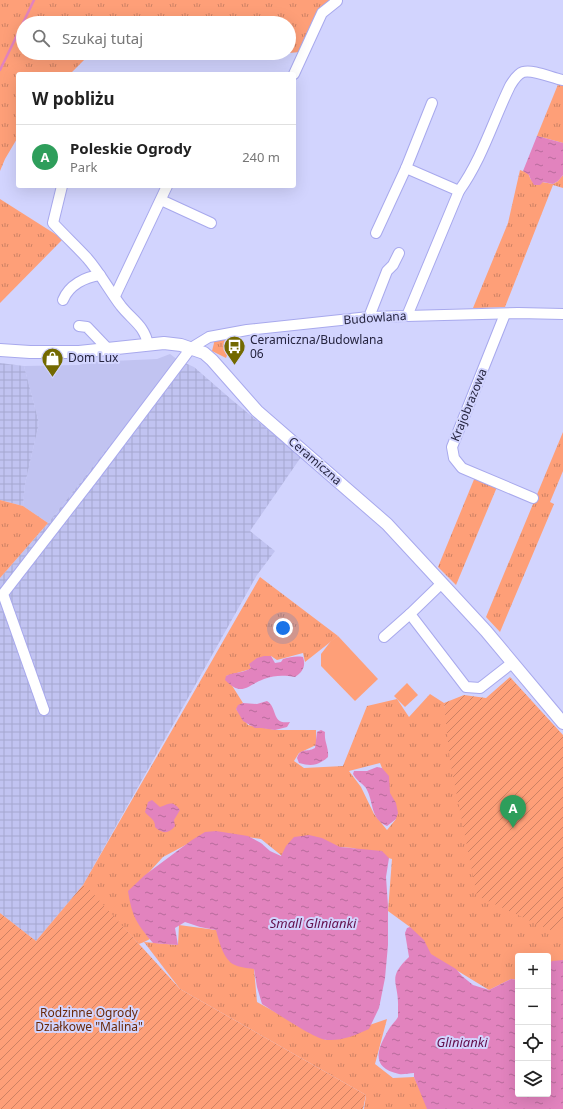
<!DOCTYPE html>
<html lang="pl">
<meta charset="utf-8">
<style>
:root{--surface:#fff;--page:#f6f6f6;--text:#222;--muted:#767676;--line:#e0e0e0;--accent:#b45309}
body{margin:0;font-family:"Noto Sans",sans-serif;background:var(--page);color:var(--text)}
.controls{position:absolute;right:12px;bottom:12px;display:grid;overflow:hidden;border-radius:4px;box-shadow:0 4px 16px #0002}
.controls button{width:36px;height:36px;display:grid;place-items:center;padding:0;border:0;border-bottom:1px solid var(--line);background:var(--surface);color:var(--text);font:20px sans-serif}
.you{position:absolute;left:283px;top:628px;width:14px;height:14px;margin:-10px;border:3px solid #fff;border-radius:50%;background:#1a73e8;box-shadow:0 0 0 6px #1a73e833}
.badge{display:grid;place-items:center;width:26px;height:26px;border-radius:50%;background:var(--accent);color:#fff;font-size:13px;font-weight:700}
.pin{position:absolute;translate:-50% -33px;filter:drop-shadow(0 1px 2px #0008)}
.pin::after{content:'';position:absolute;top:21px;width:14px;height:12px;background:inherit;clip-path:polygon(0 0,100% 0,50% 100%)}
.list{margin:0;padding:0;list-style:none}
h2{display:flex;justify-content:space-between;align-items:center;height:52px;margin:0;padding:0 16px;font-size:17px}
h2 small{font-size:13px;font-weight:400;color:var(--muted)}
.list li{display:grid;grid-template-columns:26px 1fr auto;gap:12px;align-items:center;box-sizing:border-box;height:64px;padding:0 16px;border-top:1px solid var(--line)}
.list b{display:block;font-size:15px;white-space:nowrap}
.list p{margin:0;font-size:13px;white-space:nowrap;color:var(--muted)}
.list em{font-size:13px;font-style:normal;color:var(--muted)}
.icon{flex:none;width:22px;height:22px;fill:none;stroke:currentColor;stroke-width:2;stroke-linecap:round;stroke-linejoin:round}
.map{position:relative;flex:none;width:563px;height:1109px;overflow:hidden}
.search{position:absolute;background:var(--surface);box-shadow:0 4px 16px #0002;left:16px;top:16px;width:280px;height:44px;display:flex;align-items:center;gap:10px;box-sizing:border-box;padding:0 14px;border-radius:22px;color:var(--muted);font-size:15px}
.panel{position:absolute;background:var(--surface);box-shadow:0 4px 16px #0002;left:16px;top:72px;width:280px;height:116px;border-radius:4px}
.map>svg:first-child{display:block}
</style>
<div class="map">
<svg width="563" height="1109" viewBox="0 0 563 1109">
<defs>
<pattern id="industrial-grid" width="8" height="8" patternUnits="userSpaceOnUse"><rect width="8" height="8" fill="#c1c3f1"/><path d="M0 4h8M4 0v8" fill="none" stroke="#a6a7d0"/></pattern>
<pattern id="grass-tufts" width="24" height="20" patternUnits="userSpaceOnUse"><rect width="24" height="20" fill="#fe9f78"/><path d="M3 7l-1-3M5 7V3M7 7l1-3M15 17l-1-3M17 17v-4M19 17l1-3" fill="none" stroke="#cd8164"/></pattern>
<pattern id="garden-furrows" width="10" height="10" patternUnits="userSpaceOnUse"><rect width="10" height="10" fill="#fe9f78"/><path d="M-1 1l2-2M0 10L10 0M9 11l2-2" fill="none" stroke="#cd8164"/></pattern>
<pattern id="water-ripples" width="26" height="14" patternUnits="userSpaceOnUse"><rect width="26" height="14" fill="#e283be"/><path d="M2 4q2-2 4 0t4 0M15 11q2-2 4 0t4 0" fill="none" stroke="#b76b9c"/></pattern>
</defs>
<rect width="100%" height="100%" fill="#d2d4fe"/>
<polygon fill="#c1c3f1" points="170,354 178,360 48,523 23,506 25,484 39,423 24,366 79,365 90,362 157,359"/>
<g fill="url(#industrial-grid)">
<polygon points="178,360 194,367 232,400 301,457 250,531 275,551 257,575 83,885 36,941 0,913 0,578 48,523"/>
<polygon points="0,363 24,366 39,423 25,484 23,506 0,500"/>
</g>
<g fill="url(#grass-tufts)" fill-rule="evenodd">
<polygon points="0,0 330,0 300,52 289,53 289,23 23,23 23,53 94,53 85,59 70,74 18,74 18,137 5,159 0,171"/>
<polygon points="559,82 563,84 563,143 537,136"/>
<polygon points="520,170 528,173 531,180 553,184 558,181 563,175 563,188 553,185 505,307 473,308 508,223"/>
<polygon points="0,199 63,239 0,303"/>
<polygon points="235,336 226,358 212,351 214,343 213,339"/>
<polygon points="563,432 563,471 550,502 554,504 500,632 486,617"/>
<polygon points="475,477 497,487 456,585 438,567"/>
<polygon points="0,500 23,506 48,523 0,578"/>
<path d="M260,577L338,636L305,662L303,653L277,660L271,656L250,664L251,669L226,676L243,703L236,709L248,725L275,730H316V745L299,753L294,761L304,768L343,766L367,706L397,699L409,717L430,694L444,703L469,852L563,925V962L548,965V956H518V980L511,979L489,990L425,951L410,927L388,911L392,859L353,848L340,847L282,856L261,839L210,832L163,857L129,894L135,916L150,939L144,942L178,945L179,925L216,930L254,969L257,1002L326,1040L387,1019L375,1064L393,1078L414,1077L429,1109H364L366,1095L180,989L144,942L139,944L83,885ZM380,763L382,768L396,819L387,830L374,814L361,787L349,771Z"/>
</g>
<g fill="#fe9f78">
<polygon points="338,636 378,679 355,701 321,666 321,654 331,641"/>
<polygon points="407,683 418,695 405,707 394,696"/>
</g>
<g fill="url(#garden-furrows)">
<polygon points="510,677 563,735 563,927 550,930 477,896 450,761 444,703 464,695 486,698"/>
<polygon points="83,885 88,888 180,989 366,1095 363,1109 0,1109 0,913 36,941"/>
</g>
<g fill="url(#water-ripples)">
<polygon points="537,136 563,143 563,175 558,181 553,184 543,182 540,185 534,185 531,180 529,175 523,171"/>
<path d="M264,656H271L275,663L281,662L283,659C290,657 296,656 303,657C306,666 303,672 295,677C284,675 275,675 264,679C246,686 242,697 225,680L226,676C233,672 245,673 251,668L249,664L257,658Z"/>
<path d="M267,701C278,708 271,725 290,722L287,727L275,730L261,728H255L243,721L236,709L238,705L243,703L257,704Z"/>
<path d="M321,730L325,732C324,742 329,747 328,757C319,765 312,767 299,763L297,758C301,747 306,753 315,748L317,732Z"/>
<path d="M377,767L382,768L389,776L390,793L396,803L398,813L396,819L387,826C370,819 374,802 366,788C362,783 356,780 353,774L354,771H367Z"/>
<path d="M152,800L160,807C170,804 172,800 180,810L174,820L175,826C169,834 162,834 155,827C155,818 149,818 145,812L148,802Z"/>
<path d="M216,831L248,836L261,843L270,851L281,856L286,846L294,837L309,835L322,838L340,847L382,851L389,858L386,877L388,906V945L385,978L379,1008L369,1029C356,1035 342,1041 327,1040C314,1039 275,1012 262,1004L257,987L254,969C247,968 235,967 230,962C222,954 219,941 216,930L200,927L185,922L175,928L178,945L153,943C137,924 132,917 128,891L145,875L192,840L205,832Z"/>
<path d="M410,927L424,940L431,954L456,969L462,976L473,985L489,990L511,979L518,980V1094H548V965L552,961L563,960V1109H427L414,1077V1073C409,1073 403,1075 399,1074C370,1068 377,1049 389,1029C391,1025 396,1021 398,1017C398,1014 398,1010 398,1007C399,981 386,979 409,957L405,933L407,928Z"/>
</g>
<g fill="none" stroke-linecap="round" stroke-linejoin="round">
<g stroke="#e283be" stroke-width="2.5">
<polyline points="23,23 34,0"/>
<polyline points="0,70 23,23"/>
</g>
<defs>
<g id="minor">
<polyline points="294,74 322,13 337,1"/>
<polyline points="406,168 459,191"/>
<path d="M62,186L53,223C64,235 76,246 87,258C100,273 109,290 121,306C132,320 145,326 148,345"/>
<polyline points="161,200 211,223"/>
<polyline points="376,233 406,168 432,103"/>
<polyline points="115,296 167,186"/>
<path d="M63,300C69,285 85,277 100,275"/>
<polyline points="505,314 452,447 454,458 462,468 533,498"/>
<path d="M407,316L459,191C482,159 493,121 510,86C513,81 517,74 523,72C533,69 552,78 563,80"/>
<polyline points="369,317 387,271 393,265 399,253"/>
<polyline points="79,326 87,327 108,349"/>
<polyline points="442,583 410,614 466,687 480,688 512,663"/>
<polyline points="384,637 410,614"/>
<polyline points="44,710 3,594 96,474 191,348 209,337 247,330 369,317 518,313 563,314"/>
</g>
<polyline id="tertiary" points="0,350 30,352 79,352 164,343 181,345 204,353 212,360 257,411 387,524 486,631 563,723"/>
</defs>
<use href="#minor" stroke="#a8a9ed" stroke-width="12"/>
<use href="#tertiary" stroke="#a8a9ed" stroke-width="14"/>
<use href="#minor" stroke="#fff" stroke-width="10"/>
<use href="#tertiary" stroke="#fff" stroke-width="12"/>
</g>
<defs>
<symbol id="bus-pin" viewBox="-11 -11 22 30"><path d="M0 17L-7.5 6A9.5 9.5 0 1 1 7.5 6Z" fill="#736901" stroke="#d2d4fe"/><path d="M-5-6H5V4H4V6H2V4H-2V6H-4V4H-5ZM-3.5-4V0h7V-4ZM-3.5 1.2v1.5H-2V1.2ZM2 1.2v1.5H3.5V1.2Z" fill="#fff"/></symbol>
<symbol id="shop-pin" viewBox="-11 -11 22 30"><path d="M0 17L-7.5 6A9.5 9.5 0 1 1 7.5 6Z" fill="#736901" stroke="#d2d4fe"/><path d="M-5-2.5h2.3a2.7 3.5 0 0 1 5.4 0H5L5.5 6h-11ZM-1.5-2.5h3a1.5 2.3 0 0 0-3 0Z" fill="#fff"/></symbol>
</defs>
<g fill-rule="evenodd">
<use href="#bus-pin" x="222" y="334" width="25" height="34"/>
<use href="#shop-pin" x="40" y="346" width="25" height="34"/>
</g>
<g text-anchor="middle" stroke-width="4" stroke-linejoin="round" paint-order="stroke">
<g font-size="12" fill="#25243f" stroke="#d2d4fe">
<text transform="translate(375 318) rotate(-4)" y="4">Budowlana</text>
<text transform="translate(469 405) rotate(-68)" y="4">Krajobrazowa</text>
<text transform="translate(315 461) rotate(41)" y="4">Ceramiczna</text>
</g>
<g font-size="12" fill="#25243f" stroke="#d2d4fe" text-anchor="start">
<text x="250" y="344">Ceramiczna/Budowlana<tspan x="250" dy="14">06</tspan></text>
<text x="68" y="362">Dom Lux</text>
</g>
<g font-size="12" fill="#682909" stroke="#d2d4fe">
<text x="89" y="1017">Rodzinne Ogrody<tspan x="89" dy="14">Działkowe "Malina"</tspan></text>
</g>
<g font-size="13" font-style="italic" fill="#630e4b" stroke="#d2d4fe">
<text x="313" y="928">Small Glinianki</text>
<text x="462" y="1047">Glinianki</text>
</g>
</g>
</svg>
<div class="controls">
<button>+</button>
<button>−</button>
<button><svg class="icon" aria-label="locate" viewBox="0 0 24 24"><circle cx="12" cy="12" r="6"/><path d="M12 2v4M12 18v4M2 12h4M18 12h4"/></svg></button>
<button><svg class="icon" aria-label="layers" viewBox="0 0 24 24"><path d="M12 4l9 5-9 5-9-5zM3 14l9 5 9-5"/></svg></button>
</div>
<div class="you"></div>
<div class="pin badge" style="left:513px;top:828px;background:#2e9e5b">A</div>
<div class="search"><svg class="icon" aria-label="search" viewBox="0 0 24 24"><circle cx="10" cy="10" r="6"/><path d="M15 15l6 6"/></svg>Szukaj tutaj</div>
<section class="panel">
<h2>W pobliżu<small></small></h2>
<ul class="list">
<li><span class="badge" style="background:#2e9e5b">A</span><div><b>Poleskie Ogrody</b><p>Park</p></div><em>240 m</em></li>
</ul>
</section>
</div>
